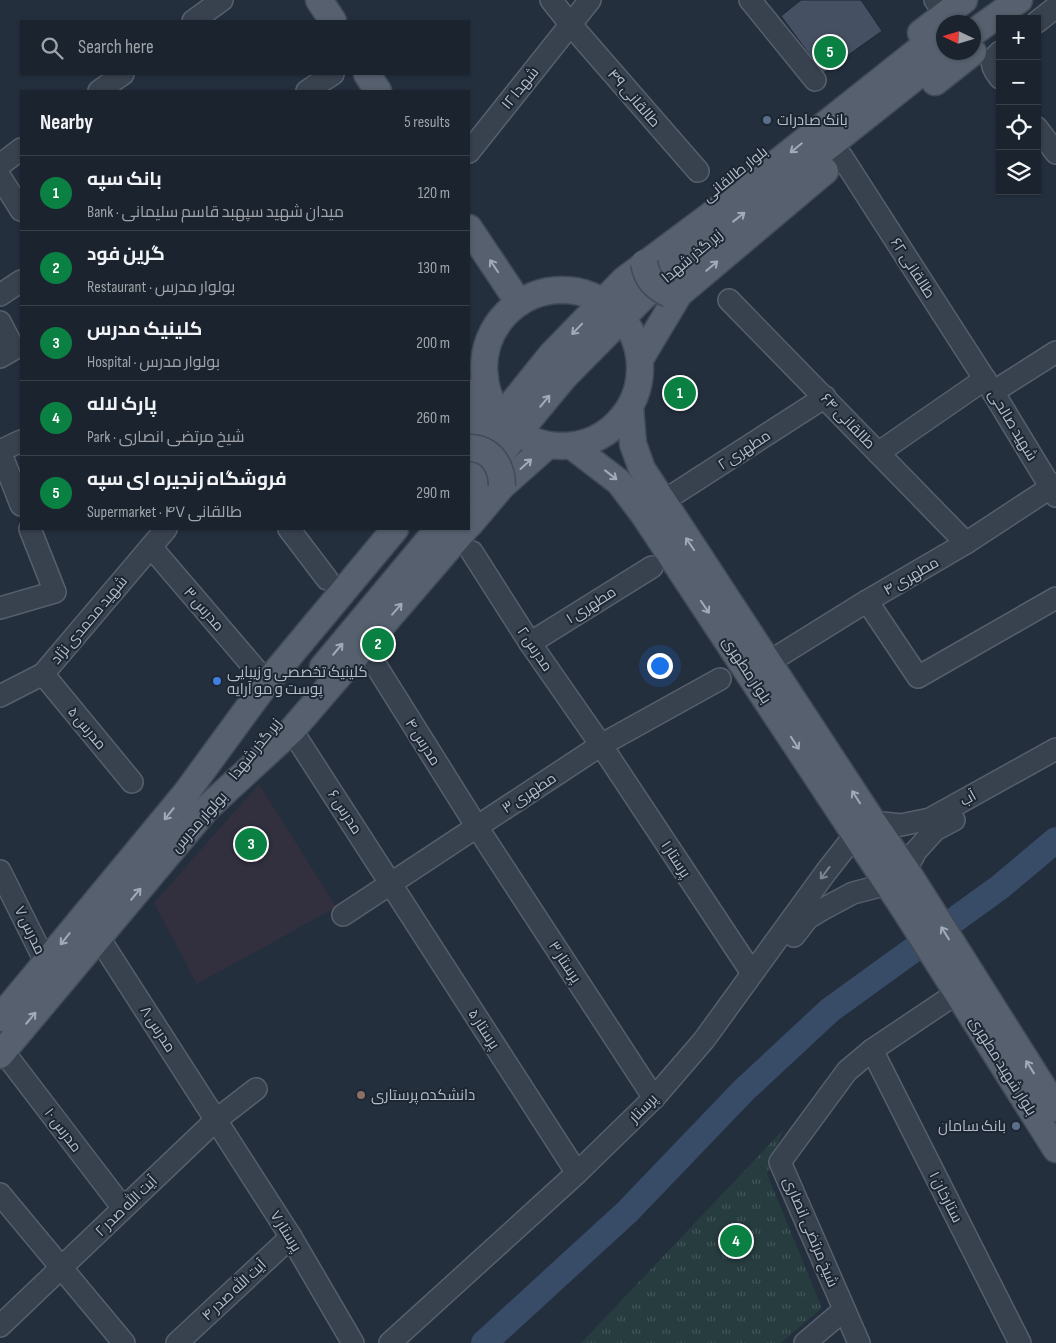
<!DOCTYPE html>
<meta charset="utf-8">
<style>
:root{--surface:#1b232e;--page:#282f3a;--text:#f1f3f6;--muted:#a0a4aa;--line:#39404a;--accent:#0b8043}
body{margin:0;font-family:"Sofia Sans Condensed",Cairo,sans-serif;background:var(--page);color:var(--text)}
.controls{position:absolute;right:15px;top:15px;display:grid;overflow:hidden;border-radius:0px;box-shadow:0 1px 4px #0004}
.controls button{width:45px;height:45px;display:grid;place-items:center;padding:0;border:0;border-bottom:1px solid var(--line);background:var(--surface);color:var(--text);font:25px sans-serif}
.compass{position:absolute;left:936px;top:15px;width:45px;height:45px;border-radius:50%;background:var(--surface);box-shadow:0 1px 4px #0004;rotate:274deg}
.you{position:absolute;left:659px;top:665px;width:18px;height:18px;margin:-12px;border:4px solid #fff;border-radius:50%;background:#1a73e8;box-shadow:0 0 0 8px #1a73e833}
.badge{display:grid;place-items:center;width:32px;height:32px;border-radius:50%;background:var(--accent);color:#fff;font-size:16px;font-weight:700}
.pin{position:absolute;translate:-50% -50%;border:2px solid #fff;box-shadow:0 1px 5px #0006}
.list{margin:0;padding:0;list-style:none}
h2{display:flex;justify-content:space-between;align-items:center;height:65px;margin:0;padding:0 20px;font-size:21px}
h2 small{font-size:16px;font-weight:400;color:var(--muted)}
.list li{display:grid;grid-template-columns:32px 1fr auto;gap:15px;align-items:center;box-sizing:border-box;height:75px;padding:0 20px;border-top:1px solid var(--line)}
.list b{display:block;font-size:19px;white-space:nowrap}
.list p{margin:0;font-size:16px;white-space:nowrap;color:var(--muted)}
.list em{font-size:16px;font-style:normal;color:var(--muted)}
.icon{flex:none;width:28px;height:28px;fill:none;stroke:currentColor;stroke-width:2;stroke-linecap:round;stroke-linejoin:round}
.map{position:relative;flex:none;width:1056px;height:1343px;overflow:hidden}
.search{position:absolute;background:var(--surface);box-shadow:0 1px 4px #0004;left:20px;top:20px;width:450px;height:55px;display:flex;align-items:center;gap:12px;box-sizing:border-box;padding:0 18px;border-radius:0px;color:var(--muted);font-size:19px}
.panel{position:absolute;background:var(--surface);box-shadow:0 1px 4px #0004;left:20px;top:90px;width:450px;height:440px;border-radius:0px}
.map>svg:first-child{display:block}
</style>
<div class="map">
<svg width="1056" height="1343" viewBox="0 0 1056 1343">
<defs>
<pattern id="grass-tufts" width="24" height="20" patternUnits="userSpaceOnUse" patternTransform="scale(1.25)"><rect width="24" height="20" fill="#263c3f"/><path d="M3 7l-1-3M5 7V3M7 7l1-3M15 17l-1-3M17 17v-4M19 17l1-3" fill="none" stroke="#435659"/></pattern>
</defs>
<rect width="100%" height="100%" fill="#242f3e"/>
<polygon fill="#32303f" points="259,784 336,907 197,984 154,903"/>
<polygon fill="url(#grass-tufts)" points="783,1130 767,1174 822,1308 781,1343 581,1343"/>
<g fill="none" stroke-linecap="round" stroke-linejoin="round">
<polyline stroke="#394c67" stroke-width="26" points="484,1343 627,1212 744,1090 830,1010 1000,887 1056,840"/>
</g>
<polygon fill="#455162" stroke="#1f2835" points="801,0 861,0 882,31 823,73 781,16"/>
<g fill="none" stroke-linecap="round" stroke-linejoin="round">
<defs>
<g id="minor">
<polyline points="551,0 571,25 698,171"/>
<polyline points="750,0 815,80"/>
<polyline points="935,0 946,15"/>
<polyline points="193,21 222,0"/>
<polyline points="1037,22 1056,7"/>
<path d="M1000,52C988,62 992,67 1000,78"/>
<polyline points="99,91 123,74"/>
<polyline points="307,91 333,74"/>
<polyline points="1037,128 1056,153"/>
<polyline points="469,152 590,0"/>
<polyline points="842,157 993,392 1056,496"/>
<polyline points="0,165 21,149"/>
<polyline points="0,177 21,210"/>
<polyline points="0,295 21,281"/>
<polyline points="729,300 966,543"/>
<polyline points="0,322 14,349 0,357"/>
<polyline points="993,392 1056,352"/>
<polyline points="21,441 0,451 21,505"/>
<polyline points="878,453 985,379"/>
<polyline points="662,502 825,397"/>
<polyline points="289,529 327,579"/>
<polyline points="151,547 257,671"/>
<polyline points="472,552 530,643 601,745 752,973"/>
<polyline points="867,601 918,677 1056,598"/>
<polyline points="0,608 55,592 30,529"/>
<polyline points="530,643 652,567"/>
<polyline points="370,656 477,827 654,1098"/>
<polyline points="769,662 867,601 966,543 1056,484"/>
<polyline points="43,674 132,782"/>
<polyline points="0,696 43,674 166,529"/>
<polyline points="298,740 577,1173"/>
<polyline points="0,871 46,963"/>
<polyline points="343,915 601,745 720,679"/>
<polyline points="794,936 808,918 823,909 853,893 888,884 906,870 916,851 935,830 954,820"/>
<polyline points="99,938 291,1237 353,1343"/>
<polyline points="872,1050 1020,1343"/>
<polyline points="3,1051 123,1208"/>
<polyline points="0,1194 124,1343"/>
<polyline points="0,1326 216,1120 256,1089"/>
<polyline points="177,1343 291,1237"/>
<polyline points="390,1343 577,1173 654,1098 704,1040 826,872 855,835 873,822 901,825 930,819 1056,749"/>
<polyline points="805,1343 844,1310"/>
<polyline points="859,1343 780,1162 847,1071 872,1050 957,993"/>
</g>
<g id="major">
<polyline points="319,0 333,21"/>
<polyline points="974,32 1019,0"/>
<polyline points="921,33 964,0"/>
<polyline points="367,74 378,91"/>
<polyline points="935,82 973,52"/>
<polyline points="469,228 519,303"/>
<circle cx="562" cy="368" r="78"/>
<polyline points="640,359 679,294 825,171"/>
<polyline points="630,407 633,444 642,469 873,822 906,870 1056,1108"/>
<polyline points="469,427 485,378"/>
<polyline points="572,446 619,482 644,515 905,910 1056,1149"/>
<polyline points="469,457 552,354 624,280 711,215 944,30"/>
<polyline points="469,492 565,376 643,297 723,230 947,52"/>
<polyline points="469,525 502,486 547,446"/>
<polyline points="323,667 438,529"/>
<polyline points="0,1018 186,793 265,685 395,529"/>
<polyline points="0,1055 207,808 292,730 465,529"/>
</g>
</defs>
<use href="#minor" stroke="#565f6c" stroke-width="24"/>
<use href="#major" stroke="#414a57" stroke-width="29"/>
<use href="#minor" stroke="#38414e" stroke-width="21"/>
<use href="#major" stroke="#56606e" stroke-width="26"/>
<defs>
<g id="major-bridge">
<path d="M644,263C647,279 654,287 669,294"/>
<path d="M469,448C491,448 502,466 502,486"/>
</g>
</defs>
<use href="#major-bridge" stroke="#414a57" stroke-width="29" stroke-linecap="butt"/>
<use href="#major-bridge" stroke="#56606e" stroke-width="26"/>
</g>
<defs><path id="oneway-shaft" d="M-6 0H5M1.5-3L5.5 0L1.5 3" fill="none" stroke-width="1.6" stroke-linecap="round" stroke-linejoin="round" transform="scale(1.25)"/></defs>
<g stroke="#a1aab7">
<use href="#oneway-shaft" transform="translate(796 148) rotate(141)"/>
<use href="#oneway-shaft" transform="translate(739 217) rotate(-38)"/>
<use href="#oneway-shaft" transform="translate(494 266) rotate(-124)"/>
<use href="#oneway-shaft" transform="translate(712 266) rotate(-40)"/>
<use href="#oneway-shaft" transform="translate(577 329) rotate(134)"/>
<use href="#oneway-shaft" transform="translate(545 401) rotate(-50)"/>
<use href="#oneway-shaft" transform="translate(526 464) rotate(-42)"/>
<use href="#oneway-shaft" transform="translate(611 475) rotate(38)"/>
<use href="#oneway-shaft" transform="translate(690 544) rotate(-124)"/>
<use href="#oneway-shaft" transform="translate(705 607) rotate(56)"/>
<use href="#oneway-shaft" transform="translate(397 609) rotate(-49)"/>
<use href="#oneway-shaft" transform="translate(338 649) rotate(-50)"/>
<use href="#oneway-shaft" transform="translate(795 743) rotate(57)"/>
<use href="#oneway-shaft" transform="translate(856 797) rotate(-123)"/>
<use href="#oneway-shaft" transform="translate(169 814) rotate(129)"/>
<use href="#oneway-shaft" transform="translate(136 894) rotate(-50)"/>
<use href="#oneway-shaft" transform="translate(945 933) rotate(-122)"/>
<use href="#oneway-shaft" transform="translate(65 939) rotate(129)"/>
<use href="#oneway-shaft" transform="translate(31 1018) rotate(-50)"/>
<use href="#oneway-shaft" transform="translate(1030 1067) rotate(-122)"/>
</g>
<use stroke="#7c8592" href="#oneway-shaft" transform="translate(825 873) rotate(127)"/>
<g fill="#5c6f8a" stroke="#1d2633" stroke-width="2">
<circle cx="767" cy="120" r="5"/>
<circle cx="1016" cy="1126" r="5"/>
</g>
<circle fill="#3f7fe0" stroke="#1d2633" stroke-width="2" cx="217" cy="681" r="5"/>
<circle fill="#8d6e63" stroke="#1d2633" stroke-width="2" cx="361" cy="1095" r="5"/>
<g text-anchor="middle" stroke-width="4" stroke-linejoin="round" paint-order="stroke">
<g font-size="15" fill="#b4bcc9" stroke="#1d2633">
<text transform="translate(520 88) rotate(-51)" y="5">۱۲ شهدا</text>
<text transform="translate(634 98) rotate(49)" y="5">طالقانی ۴۹</text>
<text transform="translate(735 174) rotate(-39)" y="5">بلوار طالقانی</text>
<text transform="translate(692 256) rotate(-40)" y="5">زیر گذر شهدا</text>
<text transform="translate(913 268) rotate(57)" y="5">طالقانی ۶۲</text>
<text transform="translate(848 421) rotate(46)" y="5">طالقانی ۶۴</text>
<text transform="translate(1013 425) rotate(59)" y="5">شهید صالحی</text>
<text transform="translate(744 450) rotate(-33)" y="5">مطهری ۲</text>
<text transform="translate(911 576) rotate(-30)" y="5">مطهری ۴</text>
<text transform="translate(591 605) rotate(-32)" y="5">مطهری ۱</text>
<text transform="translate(204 609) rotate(49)" y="5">مدرس ۳</text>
<text transform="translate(89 620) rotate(-50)" y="5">شهید محمدی نژاد</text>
<text transform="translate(535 649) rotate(56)" y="5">مدرس ۲</text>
<text transform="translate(747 670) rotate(57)" y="5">بلوار مطهری</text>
<text transform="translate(87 728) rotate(50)" y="5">مدرس ۵</text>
<text transform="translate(423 742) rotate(58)" y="5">مدرس ۴</text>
<text transform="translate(255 749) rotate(-51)" y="5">زیر گذر شهدا</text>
<text transform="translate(529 793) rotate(-33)" y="5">مطهری ۳</text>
<text transform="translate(968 798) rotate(-29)" y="5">آب</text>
<text transform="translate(345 812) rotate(57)" y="5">مدرس ۶</text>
<text transform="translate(199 822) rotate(-48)" y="5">بولوار مدرس</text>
<text transform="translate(676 859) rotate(57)" y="5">پرستار ۱</text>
<text transform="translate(30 930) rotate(64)" y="5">مدرس ۷</text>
<text transform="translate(565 962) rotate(57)" y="5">پرستار ۳</text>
<text transform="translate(158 1029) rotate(57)" y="5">مدرس ۸</text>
<text transform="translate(484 1029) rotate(57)" y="5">پرستار ۵</text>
<text transform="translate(1003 1066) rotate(58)" y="5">بلوار شهید مطهری</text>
<text transform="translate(643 1108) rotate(-45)" y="5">پرستار</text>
<text transform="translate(63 1130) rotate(53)" y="5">مدرس ۱۰</text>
<text transform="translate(946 1197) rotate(63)" y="5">ستارخان ۱</text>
<text transform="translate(126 1206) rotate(-44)" y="5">آیت الله صدر ۲</text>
<text transform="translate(286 1231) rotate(58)" y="5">پرستار ۷</text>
<text transform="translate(811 1232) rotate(67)" y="5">شیخ مرتضی انصاری</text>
<text transform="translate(234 1290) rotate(-43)" y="5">آیت الله صدر ۴</text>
</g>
<g font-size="15" fill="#b4bcc9" stroke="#1d2633" text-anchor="start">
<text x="777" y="125">بانک صادرات</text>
<text x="227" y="677">کلینیک تخصصی و زیبایی<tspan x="227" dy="17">پوست و مو آرایه</tspan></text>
<text x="371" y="1100">دانشکده پرستاری</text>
<text x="1006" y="1131" text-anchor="end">بانک سامان</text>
</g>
</g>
</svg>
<div class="controls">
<button>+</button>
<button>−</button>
<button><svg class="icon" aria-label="locate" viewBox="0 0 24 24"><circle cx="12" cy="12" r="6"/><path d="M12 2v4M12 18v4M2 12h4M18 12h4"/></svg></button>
<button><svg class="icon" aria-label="layers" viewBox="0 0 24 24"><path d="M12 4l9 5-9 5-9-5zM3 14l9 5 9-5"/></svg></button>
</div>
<svg class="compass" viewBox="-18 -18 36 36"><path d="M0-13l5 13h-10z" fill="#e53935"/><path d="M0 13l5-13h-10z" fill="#a0a4aa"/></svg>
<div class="you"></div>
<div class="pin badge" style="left:680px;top:393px">1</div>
<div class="pin badge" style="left:378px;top:644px">2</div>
<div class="pin badge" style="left:251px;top:844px">3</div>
<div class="pin badge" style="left:736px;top:1241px">4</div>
<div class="pin badge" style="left:830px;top:52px">5</div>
<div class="search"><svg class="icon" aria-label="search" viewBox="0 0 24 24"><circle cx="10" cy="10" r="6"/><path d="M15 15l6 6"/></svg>Search here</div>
<section class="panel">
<h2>Nearby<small>5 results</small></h2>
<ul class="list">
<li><span class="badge">1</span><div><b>بانک سپه</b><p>Bank · میدان شهید سپهبد قاسم سلیمانی</p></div><em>120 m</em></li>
<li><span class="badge">2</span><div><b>گرین فود</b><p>Restaurant · بولوار مدرس</p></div><em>130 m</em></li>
<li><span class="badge">3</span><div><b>کلینیک مدرس</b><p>Hospital · بولوار مدرس</p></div><em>200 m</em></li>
<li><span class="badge">4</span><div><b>پارک لاله</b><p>Park · شیخ مرتضی انصاری</p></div><em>260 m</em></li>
<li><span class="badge">5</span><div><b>فروشگاه زنجیره ای سپه</b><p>Supermarket · طالقانی ۴۷</p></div><em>290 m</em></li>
</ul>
</section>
</div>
